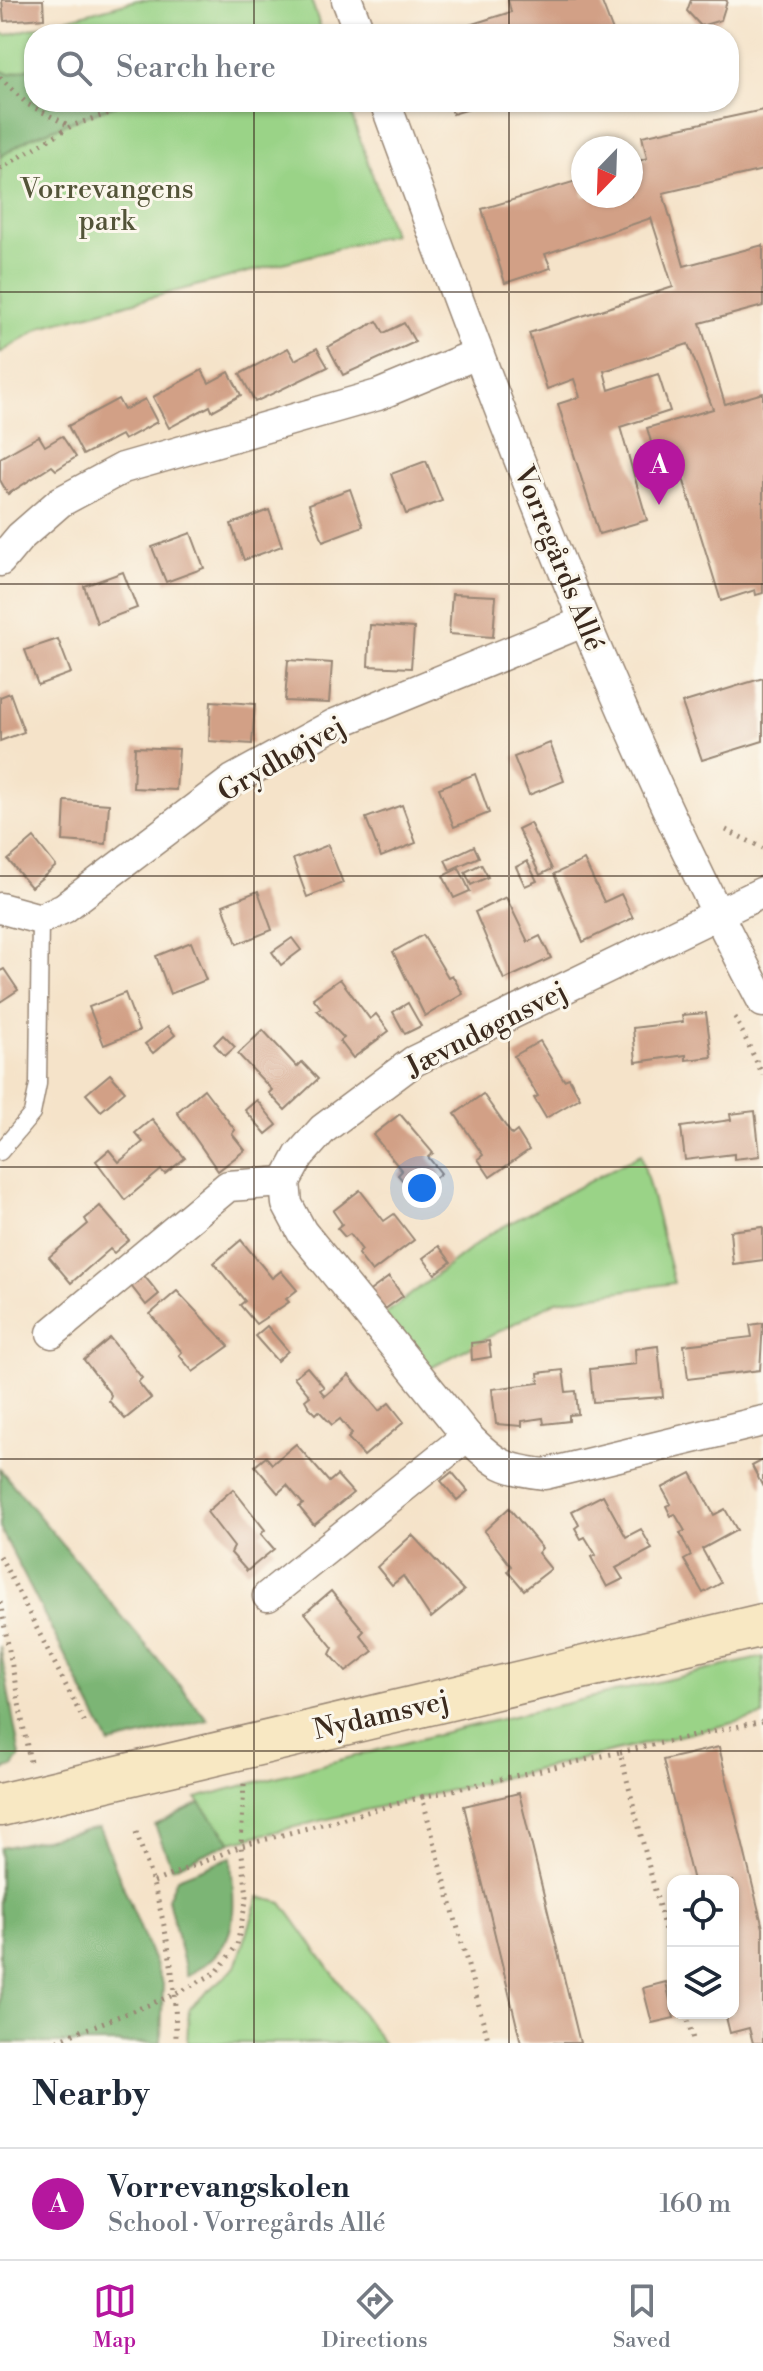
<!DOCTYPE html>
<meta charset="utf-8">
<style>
:root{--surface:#fff;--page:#f6f6f7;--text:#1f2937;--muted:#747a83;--line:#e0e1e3;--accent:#b5179e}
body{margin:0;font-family:"Libre Bodoni",serif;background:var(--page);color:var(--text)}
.controls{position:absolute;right:24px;bottom:24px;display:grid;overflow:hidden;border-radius:16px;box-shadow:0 2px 6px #0004}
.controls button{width:72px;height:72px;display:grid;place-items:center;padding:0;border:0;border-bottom:2px solid var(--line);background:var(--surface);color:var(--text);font:40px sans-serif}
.compass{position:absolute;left:571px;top:136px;width:72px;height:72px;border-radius:50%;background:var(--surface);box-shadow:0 2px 6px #0004;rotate:203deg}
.you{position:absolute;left:422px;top:1188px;width:28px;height:28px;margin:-20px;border:6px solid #fff;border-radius:50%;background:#1a73e8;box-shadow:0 0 0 12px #1a73e833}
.badge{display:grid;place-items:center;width:52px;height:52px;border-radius:50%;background:var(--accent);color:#fff;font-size:26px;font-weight:700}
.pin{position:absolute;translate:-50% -66px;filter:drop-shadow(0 2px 4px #0008)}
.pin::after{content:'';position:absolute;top:42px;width:28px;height:24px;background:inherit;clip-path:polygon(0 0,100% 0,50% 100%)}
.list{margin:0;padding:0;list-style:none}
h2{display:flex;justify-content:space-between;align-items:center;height:104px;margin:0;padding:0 32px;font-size:34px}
h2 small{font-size:26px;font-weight:400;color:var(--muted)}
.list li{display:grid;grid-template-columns:52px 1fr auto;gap:24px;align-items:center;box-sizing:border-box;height:112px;padding:0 32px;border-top:2px solid var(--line)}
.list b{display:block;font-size:30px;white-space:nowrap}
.list p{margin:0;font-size:26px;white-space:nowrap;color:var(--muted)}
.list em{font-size:26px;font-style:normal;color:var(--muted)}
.icon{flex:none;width:44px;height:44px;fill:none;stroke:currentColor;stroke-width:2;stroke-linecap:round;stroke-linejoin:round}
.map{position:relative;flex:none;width:763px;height:2043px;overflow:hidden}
.search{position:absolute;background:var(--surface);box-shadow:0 2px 6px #0004;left:24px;right:24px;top:24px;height:88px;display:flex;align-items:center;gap:20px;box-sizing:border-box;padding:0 28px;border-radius:32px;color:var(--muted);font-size:30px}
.sheet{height:216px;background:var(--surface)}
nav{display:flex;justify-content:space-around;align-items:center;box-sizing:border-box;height:112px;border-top:2px solid var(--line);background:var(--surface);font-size:22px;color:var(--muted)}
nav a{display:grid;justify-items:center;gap:4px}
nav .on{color:var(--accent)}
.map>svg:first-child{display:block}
</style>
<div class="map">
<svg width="763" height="2043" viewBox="0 0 763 2043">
<rect width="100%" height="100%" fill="#fbf7ec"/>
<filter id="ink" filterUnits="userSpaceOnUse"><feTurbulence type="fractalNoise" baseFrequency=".0125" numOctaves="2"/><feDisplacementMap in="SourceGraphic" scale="16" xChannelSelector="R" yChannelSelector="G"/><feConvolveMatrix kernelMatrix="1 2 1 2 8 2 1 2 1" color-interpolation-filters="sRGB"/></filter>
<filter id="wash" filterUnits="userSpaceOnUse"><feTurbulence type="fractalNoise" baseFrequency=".006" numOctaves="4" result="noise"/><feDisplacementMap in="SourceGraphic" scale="32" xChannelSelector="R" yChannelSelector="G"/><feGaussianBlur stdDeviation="1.8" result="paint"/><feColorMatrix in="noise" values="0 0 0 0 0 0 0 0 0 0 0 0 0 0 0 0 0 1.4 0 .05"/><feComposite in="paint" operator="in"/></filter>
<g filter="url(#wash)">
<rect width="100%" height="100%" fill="#f5e3c9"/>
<g fill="#9ad387" stroke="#6a7e52" stroke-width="2">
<polygon points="137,0 311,0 323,34 34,34 34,102 347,102 393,234 44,326 0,353 0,33 7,35"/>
<polygon points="641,1154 674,1283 556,1301 429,1369 384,1315 491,1233"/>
<polygon points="763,1657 763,1716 231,1842 196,1798 446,1732"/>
<polygon points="259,1897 282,1903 383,2043 187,2043 189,2008 236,1967"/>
</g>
<g fill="#7bb574" stroke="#5b7049" stroke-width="2">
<polygon points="34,67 34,102 122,102 30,138 0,157 0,70 9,74"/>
<polygon points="0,1469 208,1720 110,1744 0,1528"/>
<polygon points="0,1646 20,1756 13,1767 0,1771"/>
<polygon points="200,1803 231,1842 172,1868 155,1825"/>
<polygon points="99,1827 163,1984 161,2043 0,2043 0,1848"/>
<path d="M231,1857C234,1914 243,1945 187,1976L168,1899L177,1878Z"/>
</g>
<g id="blocks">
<g fill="#d2a086">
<polygon points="2,0 43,0 44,18 4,21"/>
<polygon points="508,0 601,0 614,34 454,34 453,30 511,12"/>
<polygon points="691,0 726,0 727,1 721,20 701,26 687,11"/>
<polygon points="449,102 488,102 489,103 453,114"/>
<polygon points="763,110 763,170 663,193 684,266 763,245 763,306 700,323 725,404 763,393 763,593 756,595 755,590 721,601 674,449 655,456 647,428 713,409 688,344 604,371 609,390 658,374 670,411 620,427 647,520 599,534 558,404 580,397 574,379 547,389 529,333 673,287 651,218 545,254 551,268 505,283 482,209 583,179 583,196 631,196 631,164 647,158 642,136"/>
<polygon points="377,321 384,333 404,323 415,342 343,375 328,347"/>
<polygon points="288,348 295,360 317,348 328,367 255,402 240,374"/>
<polygon points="202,370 209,383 229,372 241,395 212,411 210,406 169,428 153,397"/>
<polygon points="118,399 124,410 145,399 157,422 124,440 121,435 83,455 68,426"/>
<polygon points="39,436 45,446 62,436 76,457 56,470 52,466 8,494 0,480 0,458"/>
<polygon points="426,461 442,501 406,514 391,474"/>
<polygon points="350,489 363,526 323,541 309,504"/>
<polygon points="269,510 282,546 244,560 231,524"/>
<polygon points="191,533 204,568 166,582 152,547"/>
<polygon points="123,572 137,608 97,623 84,586"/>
<polygon points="452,594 496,596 493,637 449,634"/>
<polygon points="370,625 414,628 411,668 368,666"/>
<polygon points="58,639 71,673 38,685 25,650"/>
<polygon points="288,660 332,663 329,703 285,701"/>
<polygon points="763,678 763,741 702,760 682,703"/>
<polygon points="10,693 24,732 0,741 0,697"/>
<polygon points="211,701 255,704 252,744 209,741"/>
<polygon points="550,743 564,781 529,795 514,757"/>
<polygon points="135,747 179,749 176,790 133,788"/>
<polygon points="475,774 489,813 454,827 439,788"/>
<polygon points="65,801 109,804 106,844 63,841"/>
<polygon points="402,805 416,843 381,857 366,818"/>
<polygon points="530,823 552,869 540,875 518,829"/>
<polygon points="34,838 56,866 31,887 8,860"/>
<polygon points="328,845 343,883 307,897 293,859"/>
<polygon points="474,846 479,857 450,870 445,860"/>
<polygon points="584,860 604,902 621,894 633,918 583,942 554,874"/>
<polygon points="527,861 537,881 525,886 516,867"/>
<polygon points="481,864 488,877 471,885 465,872"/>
<polygon points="459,868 470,891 454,898 443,876"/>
<polygon points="258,891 272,930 237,944 223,905"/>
<polygon points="506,897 528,942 540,936 551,958 504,980 475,912"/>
<polygon points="423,935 448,977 452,975 463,994 425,1016 393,952"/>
<polygon points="292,938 301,950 281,965 272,952"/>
<polygon points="191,942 206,980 170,994 156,956"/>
<polygon points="4,969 18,990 0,1002 0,971"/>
<polygon points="340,979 370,1019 376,1014 389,1031 353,1058 340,1041 344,1038 317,1010 321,1008 313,998"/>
<polygon points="125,993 139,1031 104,1045 89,1007"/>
<polygon points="408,1003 421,1026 405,1034 393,1012"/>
<polygon points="706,1013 712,1057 686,1060 686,1055 636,1062 633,1028 683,1022 682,1015"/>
<polygon points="168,1026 175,1035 153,1053 145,1044"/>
<polygon points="263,1030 297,1067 302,1062 318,1079 285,1110 269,1093 272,1090 238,1054"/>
<polygon points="223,1035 235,1047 225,1056 214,1044"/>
<polygon points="540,1041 564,1080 569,1078 580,1098 546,1118 534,1098 538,1096 514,1056"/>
<polygon points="110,1074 125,1091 101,1111 86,1094"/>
<polygon points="204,1089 235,1130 232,1134 245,1150 218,1171 177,1112"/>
<polygon points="483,1094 512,1135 517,1131 529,1150 490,1177 478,1159 483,1155 455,1114"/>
<polygon points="257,1100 277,1125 266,1134 245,1110"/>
<polygon points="755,1111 760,1156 734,1159 734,1154 685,1160 681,1127 731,1120 730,1114"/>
<polygon points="400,1114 433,1153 428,1157 441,1173 415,1195 398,1175 402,1171 373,1135"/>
<polygon points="152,1119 185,1158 165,1174 161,1170 125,1200 96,1161 109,1150 119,1162 143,1142 135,1133"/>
<polygon points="360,1190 384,1221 394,1214 414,1240 372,1272 358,1254 362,1250 350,1234 345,1237 337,1228 342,1224 333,1211"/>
<polygon points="100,1206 129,1240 114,1253 110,1249 71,1283 49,1257 88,1224 85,1219"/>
<polygon points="763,1227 763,1260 733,1264 730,1231"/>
<polygon points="241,1240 272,1278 281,1271 297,1290 286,1299 289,1302 256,1324 240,1305 245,1301 214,1263"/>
<polygon points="439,1246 451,1262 435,1274 423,1258"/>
<polygon points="141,1272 159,1294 146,1305 128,1282"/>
<polygon points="389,1277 403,1296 381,1312 367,1293"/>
<polygon points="177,1291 229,1346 193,1372 179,1355 182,1352 150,1314"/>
<polygon points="763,1323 760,1370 688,1379 684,1345 752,1337 750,1325"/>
<polygon points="267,1326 288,1351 277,1361 255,1336"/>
<polygon points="110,1338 142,1378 138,1382 151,1398 125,1419 109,1401 111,1395 84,1360"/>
<polygon points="489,1341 491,1357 472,1360 471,1343"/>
<polygon points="658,1346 663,1397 593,1402 590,1369 636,1364 635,1349"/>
<polygon points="307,1367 324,1387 320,1390 325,1396 349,1375 379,1411 389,1403 404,1422 364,1456 348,1438 352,1434 340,1419 332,1425 319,1411 316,1414 309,1407 305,1400 310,1396 294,1377"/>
<polygon points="563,1370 566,1392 576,1391 578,1414 569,1415 569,1421 544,1424 543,1418 522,1421 522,1426 496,1424 492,1389 539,1383 538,1373"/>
<polygon points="296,1444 329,1482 337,1475 353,1493 314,1525 299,1507 303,1504 287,1485 278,1493 255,1466 266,1457 272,1464"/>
<polygon points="763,1460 763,1487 752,1466"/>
<polygon points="452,1472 468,1491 457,1500 441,1481"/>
<polygon points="691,1473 714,1515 725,1509 737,1530 702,1549 721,1583 703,1593 684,1560 691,1556 680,1533 685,1531 675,1514 671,1516 666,1506 671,1504 662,1488"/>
<polygon points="233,1489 265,1530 261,1534 274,1549 247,1571 231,1553 234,1547 207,1512"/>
<polygon points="603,1495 626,1537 641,1529 652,1549 616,1568 623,1579 607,1587 591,1557 596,1555 585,1537 581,1539 575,1528 579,1525 572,1511"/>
<polygon points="509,1508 542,1548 538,1553 551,1569 524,1590 508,1571 511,1566 484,1531"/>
<polygon points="412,1535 464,1591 431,1618 403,1576 392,1585 377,1567"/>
<polygon points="331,1591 364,1631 360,1635 373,1651 346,1672 330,1654 333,1648 305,1613"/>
<polygon points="719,1747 763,1928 763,2043 753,2043 749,2028 730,2033 725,2013 733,2013 733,1881 693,1881 663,1760"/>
<polygon points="519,1793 580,2043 521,2043 464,1806"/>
<polygon points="666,1982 674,2018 652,2023 643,1988"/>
</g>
</g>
</g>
<g filter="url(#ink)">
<use href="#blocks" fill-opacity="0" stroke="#988674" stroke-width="2"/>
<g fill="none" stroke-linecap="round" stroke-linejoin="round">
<defs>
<polyline id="lane" points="0,1152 32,1114 38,1084 40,919"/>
<g id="street">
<polyline points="347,0 360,34"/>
<path d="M385,102C497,407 610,714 763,1002"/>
<polyline points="0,561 20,537 60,502 123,468 378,395 477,354"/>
<path d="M763,892L414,1061L323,1129L299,1156L285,1182L287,1204L302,1232L467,1436C495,1464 505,1470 545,1474L763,1421"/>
<polyline points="0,908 40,919 64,908 233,780 335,724 583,622"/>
<polyline points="52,1333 228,1186 285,1182"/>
<polyline points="268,1596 467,1436"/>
</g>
<polyline id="secondary" points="0,1805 763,1625"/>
</defs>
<use href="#lane" stroke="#988674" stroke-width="19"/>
<use href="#street" stroke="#988674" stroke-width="33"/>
<use href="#secondary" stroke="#988674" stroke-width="45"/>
<g stroke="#988674" stroke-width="5" stroke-dasharray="2 6" stroke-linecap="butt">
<polyline points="0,77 27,104 70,126"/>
<polyline points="0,169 71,126 142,102"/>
<polyline points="726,830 763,848"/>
<polyline points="735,1017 763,1075"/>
<polyline points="0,1556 87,1727"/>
<polyline points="0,1602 30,1762"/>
<polyline points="620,1752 763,1721"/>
<polyline points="422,1797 620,1752 673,1962"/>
<path d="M136,1832C163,1908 176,1962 176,2043"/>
<polyline points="154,1882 241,1846 422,1797 489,2043"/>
<polyline points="686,2013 694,2043"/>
<polyline points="50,2043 176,1994 217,1972 237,1945 247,1896 241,1846 244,1783"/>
</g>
<use href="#lane" stroke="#fff" stroke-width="16"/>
<use href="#street" stroke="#fff" stroke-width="30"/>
<use href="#secondary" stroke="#f8e8c3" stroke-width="42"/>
</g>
</g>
<path fill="none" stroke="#3b2a1e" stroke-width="2" stroke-opacity="0.55" d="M254,0V34M509,0V34M254,102V2043M509,102V2043M0,292H763M0,584H763M0,876H763M0,1167H763M0,1459H763M0,1751H763"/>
<g text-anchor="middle" stroke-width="6" stroke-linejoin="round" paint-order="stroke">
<g font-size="28" fill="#535438" stroke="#fbf7ec">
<text x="107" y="198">Vorrevangens<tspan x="107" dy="32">park</tspan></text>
</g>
<g font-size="28" fill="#3b2a1e" stroke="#fbf7ec">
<text transform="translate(560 558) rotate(68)" y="10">Vorregårds Allé</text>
<text transform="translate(281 758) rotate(-30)" y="10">Grydhøjvej</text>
<text transform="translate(486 1028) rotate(-27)" y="10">Jævndøgnsvej</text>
<text transform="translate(381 1714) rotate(-13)" y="10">Nydamsvej</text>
</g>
</g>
</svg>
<div class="controls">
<button><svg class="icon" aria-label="locate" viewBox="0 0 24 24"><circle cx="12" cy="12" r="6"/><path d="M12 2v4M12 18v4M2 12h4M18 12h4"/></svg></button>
<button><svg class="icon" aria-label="layers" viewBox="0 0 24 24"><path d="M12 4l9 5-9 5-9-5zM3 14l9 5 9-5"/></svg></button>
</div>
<svg class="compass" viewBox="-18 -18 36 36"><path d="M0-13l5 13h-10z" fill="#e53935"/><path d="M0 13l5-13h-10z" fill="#747a83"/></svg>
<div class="you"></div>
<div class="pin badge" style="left:659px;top:505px">A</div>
<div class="search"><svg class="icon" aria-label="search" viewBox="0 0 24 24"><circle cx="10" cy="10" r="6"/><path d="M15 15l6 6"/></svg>Search here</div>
</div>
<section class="sheet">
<h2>Nearby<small></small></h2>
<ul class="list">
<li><span class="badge">A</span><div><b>Vorrevangskolen</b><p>School · Vorregårds Allé</p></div><em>160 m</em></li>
</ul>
</section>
<nav>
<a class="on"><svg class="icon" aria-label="map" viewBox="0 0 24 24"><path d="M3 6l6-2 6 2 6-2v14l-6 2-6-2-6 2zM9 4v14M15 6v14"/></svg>Map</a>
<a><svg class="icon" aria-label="directions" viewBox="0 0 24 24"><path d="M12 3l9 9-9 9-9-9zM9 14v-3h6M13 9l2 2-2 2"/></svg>Directions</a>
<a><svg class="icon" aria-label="saved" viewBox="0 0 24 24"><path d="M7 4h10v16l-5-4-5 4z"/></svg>Saved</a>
</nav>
